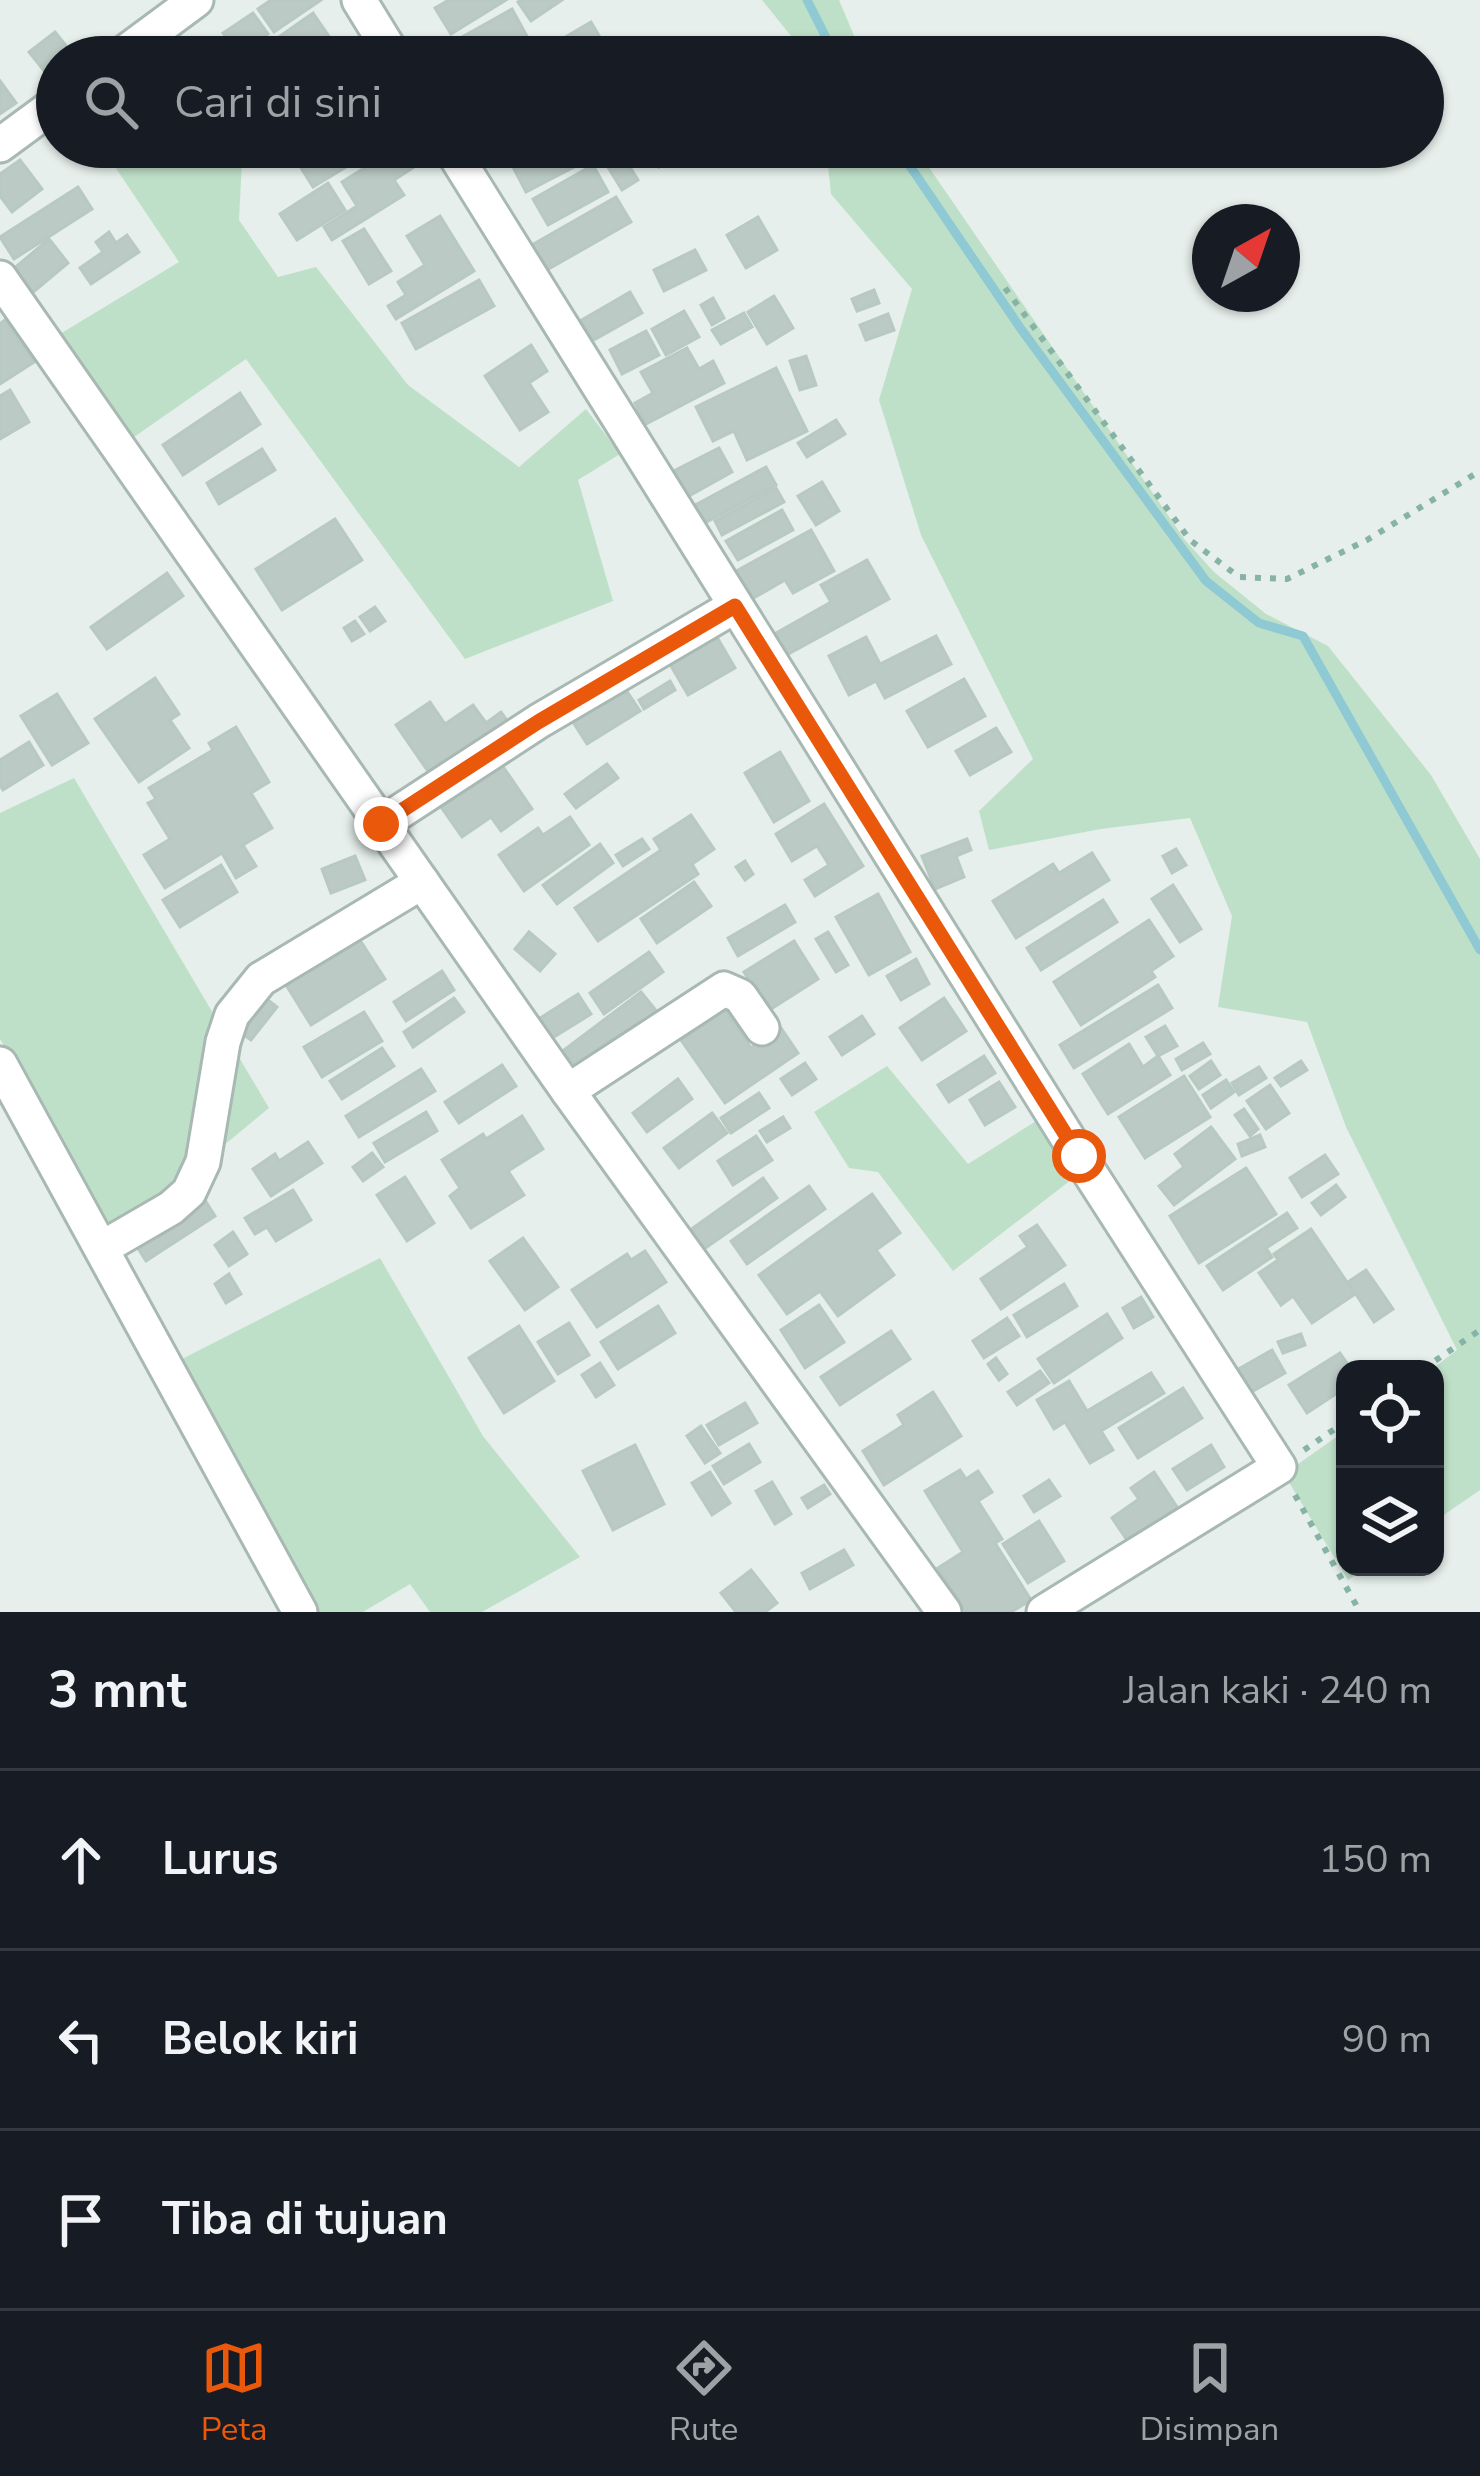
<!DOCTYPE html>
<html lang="id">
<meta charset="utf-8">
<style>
:root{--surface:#171b24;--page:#20242c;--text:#f1f3f6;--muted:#9ea1a6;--line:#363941;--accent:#ea580c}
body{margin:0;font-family:"Nunito Sans",sans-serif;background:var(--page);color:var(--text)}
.controls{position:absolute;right:36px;bottom:36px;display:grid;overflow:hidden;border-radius:24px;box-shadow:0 3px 9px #0004}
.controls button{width:108px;height:108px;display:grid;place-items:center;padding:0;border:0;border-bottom:3px solid var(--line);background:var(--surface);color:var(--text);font:60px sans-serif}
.compass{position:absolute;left:1192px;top:204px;width:108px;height:108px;border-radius:50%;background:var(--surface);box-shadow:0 3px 9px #0004;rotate:40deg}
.stop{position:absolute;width:36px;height:36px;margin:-27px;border:9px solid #ea580c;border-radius:50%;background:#fff}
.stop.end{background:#ea580c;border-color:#fff;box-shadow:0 3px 12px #0008}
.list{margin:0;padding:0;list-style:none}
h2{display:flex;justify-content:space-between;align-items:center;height:156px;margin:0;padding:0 48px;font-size:51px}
h2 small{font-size:39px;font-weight:400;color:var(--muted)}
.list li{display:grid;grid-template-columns:78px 1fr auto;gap:36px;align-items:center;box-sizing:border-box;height:180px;padding:0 48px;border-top:3px solid var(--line)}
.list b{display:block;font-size:45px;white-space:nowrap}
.list em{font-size:39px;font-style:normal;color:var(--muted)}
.icon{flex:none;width:66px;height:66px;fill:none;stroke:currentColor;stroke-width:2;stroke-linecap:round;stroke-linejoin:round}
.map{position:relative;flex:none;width:1480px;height:1612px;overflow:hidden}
.search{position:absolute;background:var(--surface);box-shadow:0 3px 9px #0004;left:36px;right:36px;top:36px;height:132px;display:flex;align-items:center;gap:30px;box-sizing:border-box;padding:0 42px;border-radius:66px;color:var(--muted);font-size:45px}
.sheet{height:696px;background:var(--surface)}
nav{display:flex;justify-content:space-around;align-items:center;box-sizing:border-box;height:168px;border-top:3px solid var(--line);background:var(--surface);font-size:33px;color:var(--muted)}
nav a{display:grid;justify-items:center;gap:6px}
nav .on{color:var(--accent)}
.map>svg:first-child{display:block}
</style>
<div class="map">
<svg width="1480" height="1612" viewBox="0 0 1480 1612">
<rect width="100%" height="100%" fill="#e6efeb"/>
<g fill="#bfe0c8">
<polygon points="762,0 839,0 863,57 808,57"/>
<polygon points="109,147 229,147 242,160 239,220 278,277 316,267 408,385 519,467 586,409 620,454 578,480 613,601 465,659 246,359 124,444 50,340 179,262 105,152"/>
<polygon points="826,147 915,147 1185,540 1214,572 1266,614 1328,646 1431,775 1480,859 1480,1490 1435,1521 1435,1369 1432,1369 1457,1350 1346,1127 1307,1022 1218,1007 1232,916 1190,818 1101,829 989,850 979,811 1033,759 921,535 879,400 912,289 831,194"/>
<polygon points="74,778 269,1108 116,1234 0,1039 0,813"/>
<polygon points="887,1066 968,1164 1044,1116 1080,1173 953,1271 878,1172 849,1168 814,1112"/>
<polygon points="380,1258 483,1436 580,1557 482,1612 430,1612 410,1584 363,1612 302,1612 180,1360"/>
<polygon points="1345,1431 1345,1567 1367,1567 1348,1580 1284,1474"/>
</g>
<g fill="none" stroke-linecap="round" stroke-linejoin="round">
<g stroke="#8ec9d4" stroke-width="9">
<polyline points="807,0 836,57"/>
<polyline points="897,147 1021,329 1206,581 1259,623 1303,636 1480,950"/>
</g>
</g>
<g fill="#bbcac4" stroke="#b8c9c2" stroke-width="3">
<polygon points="271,0 321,0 274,32 258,9"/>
<polygon points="449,0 506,0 451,34 435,8"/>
<polygon points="522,0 562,0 531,21 518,2"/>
<polygon points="512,9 529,40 498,57 462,57 453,42"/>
<polygon points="253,13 268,34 239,54 223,33"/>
<polygon points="313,13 333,42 311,57 286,57 276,39"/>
<polygon points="591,22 601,39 571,57 531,57"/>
<polygon points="55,32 75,57 57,57 57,87 29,52"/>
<polygon points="608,45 614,57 587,57 587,56"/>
<polygon points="0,81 16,103 0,114"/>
<polygon points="317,147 363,147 347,157 351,164 313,187 296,160"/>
<polygon points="398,147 417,147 425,160 394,180 404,195 332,240 324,227 357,206 342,182"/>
<polygon points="557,147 600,147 603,152 526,192 514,169"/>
<polygon points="649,147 697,147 659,167"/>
<polygon points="622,154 638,180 622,190 606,164"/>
<polygon points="20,160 42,189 12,212 0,196 0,174"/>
<polygon points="593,165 608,192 548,225 533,199"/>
<polygon points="328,183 345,210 297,240 280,214"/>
<polygon points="78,187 92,209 14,259 0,237"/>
<polygon points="616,197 631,222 545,271 530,246"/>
<polygon points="440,216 474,271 396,319 388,306 406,295 398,282 425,265 407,236"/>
<polygon points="758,217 777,250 746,268 727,235"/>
<polygon points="364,229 391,271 369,284 343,241"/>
<polygon points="109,232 116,243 127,235 139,252 91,284 80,268 103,252 96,242"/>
<polygon points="49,239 68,263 31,294 11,271"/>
<polygon points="695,250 706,270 664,291 654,270"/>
<polygon points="479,280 494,306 416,349 402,323"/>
<polygon points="874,290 879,303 857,311 852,299"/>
<polygon points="630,292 642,313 592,341 580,321"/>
<polygon points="774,296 793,328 767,344 748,312"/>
<polygon points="713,298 724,318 712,325 701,305"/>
<polygon points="684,311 699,337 666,355 652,329"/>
<polygon points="744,313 752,327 721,344 712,330"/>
<polygon points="888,314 894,330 866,340 860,325"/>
<polygon points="5,320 34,362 0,384 0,324"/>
<polygon points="646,331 659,355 622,374 610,350"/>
<polygon points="531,345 547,371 529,383 548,412 520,430 485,376"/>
<polygon points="687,348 699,369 713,361 724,383 646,424 635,403 653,393 641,372"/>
<polygon points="806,356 816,385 800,390 790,361"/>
<polygon points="776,368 807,431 747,460 734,431 713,441 696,407"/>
<polygon points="10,390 29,422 0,439 0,396"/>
<polygon points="240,393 260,424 183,475 163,445"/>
<polygon points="836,420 845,434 807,457 798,443"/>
<polygon points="719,448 732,472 680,501 666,475"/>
<polygon points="262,449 275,470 219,504 207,483"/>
<polygon points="766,467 776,485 699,526 690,508"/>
<polygon points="822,482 839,511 816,525 798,496"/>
<polygon points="776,488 784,502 722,535 715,521"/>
<polygon points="782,510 793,530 738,560 726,541"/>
<polygon points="335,519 362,560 282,610 256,569"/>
<polygon points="811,530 834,571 793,593 785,580 745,603 729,575"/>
<polygon points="867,560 889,599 781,658 769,637 831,602 821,585"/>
<polygon points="167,573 183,596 107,649 91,627"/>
<polygon points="375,607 385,621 370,631 360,617"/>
<polygon points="355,621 364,634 352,641 344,628"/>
<polygon points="711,627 735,668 688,695 664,654"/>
<polygon points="936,636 951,664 885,698 876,681 849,695 829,656 866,637 880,664"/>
<polygon points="155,678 179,714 170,720 189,748 139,782 95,719"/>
<polygon points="618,678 640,711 587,744 566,711"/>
<polygon points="964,679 985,716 928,747 907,711"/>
<polygon points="670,681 675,690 644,709 639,700"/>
<polygon points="57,694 88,743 52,765 21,716"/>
<polygon points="430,702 445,724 473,705 486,723 501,712 511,726 434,780 396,725"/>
<polygon points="236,727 269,782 251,793 272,828 243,845 256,866 236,878 222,853 165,888 144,855 170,839 148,803 156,799 149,788 213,750 209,743"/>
<polygon points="996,728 1011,752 970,775 956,751"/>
<polygon points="29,742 43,765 3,790 0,785 0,760"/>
<polygon points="780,752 809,801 774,822 745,773"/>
<polygon points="495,755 532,809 501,831 491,817 462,837 434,797"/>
<polygon points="607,764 618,778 576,808 565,794"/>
<polygon points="824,804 863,866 815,896 805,880 829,865 817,846 792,861 776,834"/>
<polygon points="691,815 714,849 692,864 698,874 598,941 575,908 661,850 654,839"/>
<polygon points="570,817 589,845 524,891 499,855 538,828 543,835"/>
<polygon points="642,839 649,849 623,866 616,855"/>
<polygon points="967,839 971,850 956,856 964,877 935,889 922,856"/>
<polygon points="600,844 613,863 557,904 543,885"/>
<polygon points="1176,849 1186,865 1172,873 1163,856"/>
<polygon points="1092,853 1109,880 1016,938 993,901 1053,864 1059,873"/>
<polygon points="355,856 365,880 331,893 322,869"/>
<polygon points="745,861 753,874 745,880 736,867"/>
<polygon points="221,865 237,892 180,927 163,900"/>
<polygon points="694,882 711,906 657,943 641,919"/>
<polygon points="1173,885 1201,929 1180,942 1152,899"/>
<polygon points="878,894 910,952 869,975 836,917"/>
<polygon points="1103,900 1117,922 1041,970 1027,948"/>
<polygon points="785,905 795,922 738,956 728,938"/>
<polygon points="1149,920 1173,956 1151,971 1155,977 1081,1025 1054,982"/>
<polygon points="529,932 555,954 540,971 515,949"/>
<polygon points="828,932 848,965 836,972 816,939"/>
<polygon points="356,934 385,979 311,1025 283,980"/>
<polygon points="794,941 818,979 768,1011 744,972"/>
<polygon points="649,952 663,972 604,1014 590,993"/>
<polygon points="916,959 929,984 901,1000 887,976"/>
<polygon points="442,971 454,990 406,1021 394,1002"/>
<polygon points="1158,985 1172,1008 1074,1068 1060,1045"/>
<polygon points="641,992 658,1013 580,1071 564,1050"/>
<polygon points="578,994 591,1014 546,1042 534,1022"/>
<polygon points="264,997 277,1007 251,1040 237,1030"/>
<polygon points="454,998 464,1012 413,1047 404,1032"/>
<polygon points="944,998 966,1031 922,1060 900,1028"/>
<polygon points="725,1010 751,1048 781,1028 798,1053 725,1103 681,1040"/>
<polygon points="364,1012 382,1041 322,1077 304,1047"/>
<polygon points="862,1016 874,1034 842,1055 830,1037"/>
<polygon points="1165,1026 1177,1046 1158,1056 1146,1037"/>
<polygon points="1203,1043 1210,1054 1182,1070 1176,1059"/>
<polygon points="1129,1044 1143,1067 1158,1056 1170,1075 1108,1114 1083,1074"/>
<polygon points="382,1048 394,1066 342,1099 330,1081"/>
<polygon points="984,1056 995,1073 949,1102 938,1085"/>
<polygon points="1211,1061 1220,1075 1199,1089 1190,1076"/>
<polygon points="1301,1061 1307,1070 1281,1086 1275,1078"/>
<polygon points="805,1063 816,1079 792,1095 781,1079"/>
<polygon points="502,1065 516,1086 459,1123 445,1102"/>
<polygon points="1259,1067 1266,1078 1239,1095 1232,1083"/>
<polygon points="421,1069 435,1091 359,1137 346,1116"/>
<polygon points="1184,1076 1210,1117 1145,1158 1119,1117"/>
<polygon points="678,1079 692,1099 647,1132 633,1113"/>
<polygon points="1226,1080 1234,1092 1211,1108 1203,1095"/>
<polygon points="999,1082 1015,1107 985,1125 970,1100"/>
<polygon points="1270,1085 1289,1113 1266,1129 1247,1101"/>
<polygon points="759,1093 769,1108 731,1133 721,1118"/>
<polygon points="1244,1109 1258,1129 1250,1136 1235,1115"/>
<polygon points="426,1112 437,1131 385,1162 374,1143"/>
<polygon points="712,1113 727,1133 679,1168 664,1148"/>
<polygon points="522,1116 543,1149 508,1171 524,1195 471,1228 450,1196 460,1188 442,1160 483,1134 486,1139"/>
<polygon points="783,1117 790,1128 767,1142 760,1131"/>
<polygon points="1211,1127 1235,1159 1174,1205 1159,1186 1184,1167 1175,1154"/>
<polygon points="1260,1135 1265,1147 1242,1156 1238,1144"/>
<polygon points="756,1136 772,1160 733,1185 718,1161"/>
<polygon points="308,1142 322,1163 271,1196 253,1169 275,1154 279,1161"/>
<polygon points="372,1153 383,1167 363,1181 353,1167"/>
<polygon points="1325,1155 1338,1174 1302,1197 1290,1178"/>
<polygon points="1246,1168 1276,1214 1199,1263 1170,1216"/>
<polygon points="405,1177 434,1223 407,1241 377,1195"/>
<polygon points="763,1178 777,1198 704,1249 690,1230"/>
<polygon points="1336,1185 1345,1197 1321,1215 1312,1203"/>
<polygon points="809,1186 825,1209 747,1264 731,1241"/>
<polygon points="293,1190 311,1220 276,1241 267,1227 255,1234 245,1218"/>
<polygon points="872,1194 900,1233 876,1250 894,1275 838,1316 820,1291 787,1314 759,1275"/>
<polygon points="203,1197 215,1216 146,1261 134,1242"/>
<polygon points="1287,1213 1297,1228 1266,1248 1272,1257 1223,1290 1207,1266"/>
<polygon points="1037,1225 1065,1265 1001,1309 981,1279 1028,1247 1020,1236"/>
<polygon points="1311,1229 1355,1294 1312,1323 1293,1296 1281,1305 1259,1273 1278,1260 1274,1254"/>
<polygon points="233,1232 247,1254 229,1266 215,1245"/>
<polygon points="523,1238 558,1287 525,1310 490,1261"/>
<polygon points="645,1251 666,1282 597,1327 572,1290 627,1254 631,1260"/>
<polygon points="1366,1270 1393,1309 1374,1322 1348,1282"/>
<polygon points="229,1274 241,1294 226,1303 215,1284"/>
<polygon points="1064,1284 1077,1306 1027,1337 1014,1315"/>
<polygon points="1141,1297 1153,1317 1134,1328 1123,1308"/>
<polygon points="819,1305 844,1342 805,1368 781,1330"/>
<polygon points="658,1306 675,1333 618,1369 601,1342"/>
<polygon points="1107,1314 1122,1338 1054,1383 1038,1359"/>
<polygon points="1007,1318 1019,1336 984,1358 973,1341"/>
<polygon points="569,1323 589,1355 558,1374 538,1342"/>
<polygon points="519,1326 554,1381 504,1413 469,1358"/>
<polygon points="891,1331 910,1359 840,1405 821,1377"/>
<polygon points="1301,1334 1305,1345 1283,1353 1278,1342"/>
<polygon points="1272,1350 1285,1373 1248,1394 1235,1371"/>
<polygon points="1340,1353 1351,1369 1345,1369 1345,1388 1307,1413 1289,1385"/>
<polygon points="996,1358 1007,1374 999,1380 988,1364"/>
<polygon points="600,1363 614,1385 596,1397 582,1375"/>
<polygon points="1040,1371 1049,1383 1017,1405 1008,1392"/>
<polygon points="1151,1373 1164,1393 1101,1431 1113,1450 1090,1463 1065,1422 1054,1429 1037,1400 1069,1381 1087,1411"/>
<polygon points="1183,1388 1202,1418 1138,1458 1119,1428"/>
<polygon points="933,1392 961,1436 884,1485 863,1451 904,1425 898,1415"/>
<polygon points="745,1403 757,1423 719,1445 707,1425"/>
<polygon points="701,1426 720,1453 705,1463 687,1436"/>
<polygon points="749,1444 760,1462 724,1484 713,1466"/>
<polygon points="635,1445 664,1504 613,1530 583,1471"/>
<polygon points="1211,1445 1224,1467 1187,1490 1173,1469"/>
<polygon points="960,1470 966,1479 978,1471 992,1492 978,1501 1002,1539 995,1543 1031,1600 1011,1612 966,1612 938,1568 963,1552 925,1491"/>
<polygon points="710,1472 730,1503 712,1515 692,1483"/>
<polygon points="1154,1472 1181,1513 1131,1546 1112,1518 1139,1499 1131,1488"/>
<polygon points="1049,1480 1060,1496 1034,1512 1024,1496"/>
<polygon points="772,1482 791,1514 775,1524 756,1491"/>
<polygon points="824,1485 830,1494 808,1508 802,1498"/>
<polygon points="1039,1521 1064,1561 1028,1583 1003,1544"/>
<polygon points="844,1550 853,1565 810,1589 802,1573"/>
<polygon points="751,1570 777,1603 765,1612 736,1612 721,1593"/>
</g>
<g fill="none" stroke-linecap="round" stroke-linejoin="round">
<defs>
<g id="street">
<polyline points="359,0 394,57"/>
<polyline points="119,57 196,0"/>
<polyline points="0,145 57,103"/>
<polyline points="450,147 1079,1156 1279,1467 1044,1612"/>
<polyline points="0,278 568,1091 944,1612"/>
<polyline points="381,824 539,721 735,606"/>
<polyline points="0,1064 300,1612"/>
<polyline points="568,1091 724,989 740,996 762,1028"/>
<polyline points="102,1248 171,1208 189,1192 203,1162 223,1042 232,1015 261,979 422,882"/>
</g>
</defs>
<use href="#street" stroke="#a8b8b2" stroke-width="39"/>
<g stroke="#86b3a5" stroke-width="6" stroke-dasharray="6 9" stroke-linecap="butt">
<polyline points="1005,288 1190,540 1239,577 1287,579 1367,540 1480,471"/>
<polyline points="1423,1369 1480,1330"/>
<polyline points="1304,1450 1345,1422"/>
<polyline points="1295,1495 1360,1612"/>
</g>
<use href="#street" stroke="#fff" stroke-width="33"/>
</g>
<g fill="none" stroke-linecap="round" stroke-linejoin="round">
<polyline stroke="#ea580c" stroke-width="15" points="381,824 538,722 735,606 1079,1156"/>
</g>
</svg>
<div class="controls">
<button><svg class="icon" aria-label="locate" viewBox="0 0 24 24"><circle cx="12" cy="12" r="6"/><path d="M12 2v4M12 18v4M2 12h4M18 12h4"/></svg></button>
<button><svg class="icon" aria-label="layers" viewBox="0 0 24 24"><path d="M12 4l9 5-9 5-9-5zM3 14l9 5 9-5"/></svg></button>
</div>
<svg class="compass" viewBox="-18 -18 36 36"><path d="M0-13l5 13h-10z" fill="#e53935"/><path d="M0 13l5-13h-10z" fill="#9ea1a6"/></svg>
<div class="stop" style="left:1079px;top:1156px"></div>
<div class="stop end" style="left:381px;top:824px"></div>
<div class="search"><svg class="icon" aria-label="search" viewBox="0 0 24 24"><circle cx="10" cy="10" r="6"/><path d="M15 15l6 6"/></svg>Cari di sini</div>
</div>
<section class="sheet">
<h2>3 mnt<small>Jalan kaki · 240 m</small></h2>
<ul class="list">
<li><svg class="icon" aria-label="ahead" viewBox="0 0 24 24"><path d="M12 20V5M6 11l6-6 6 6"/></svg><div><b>Lurus</b></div><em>150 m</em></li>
<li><svg class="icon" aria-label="left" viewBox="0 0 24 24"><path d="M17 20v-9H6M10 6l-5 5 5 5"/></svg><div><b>Belok kiri</b></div><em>90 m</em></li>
<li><svg class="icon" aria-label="arrive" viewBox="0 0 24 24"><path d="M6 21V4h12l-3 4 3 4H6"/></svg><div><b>Tiba di tujuan</b></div></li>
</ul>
</section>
<nav>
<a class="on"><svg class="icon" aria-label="map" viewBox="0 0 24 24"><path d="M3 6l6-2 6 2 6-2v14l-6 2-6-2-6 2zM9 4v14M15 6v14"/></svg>Peta</a>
<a><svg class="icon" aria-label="directions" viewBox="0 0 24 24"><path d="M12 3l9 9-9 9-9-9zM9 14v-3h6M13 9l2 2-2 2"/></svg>Rute</a>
<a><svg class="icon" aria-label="saved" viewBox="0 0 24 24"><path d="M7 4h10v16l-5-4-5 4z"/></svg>Disimpan</a>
</nav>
